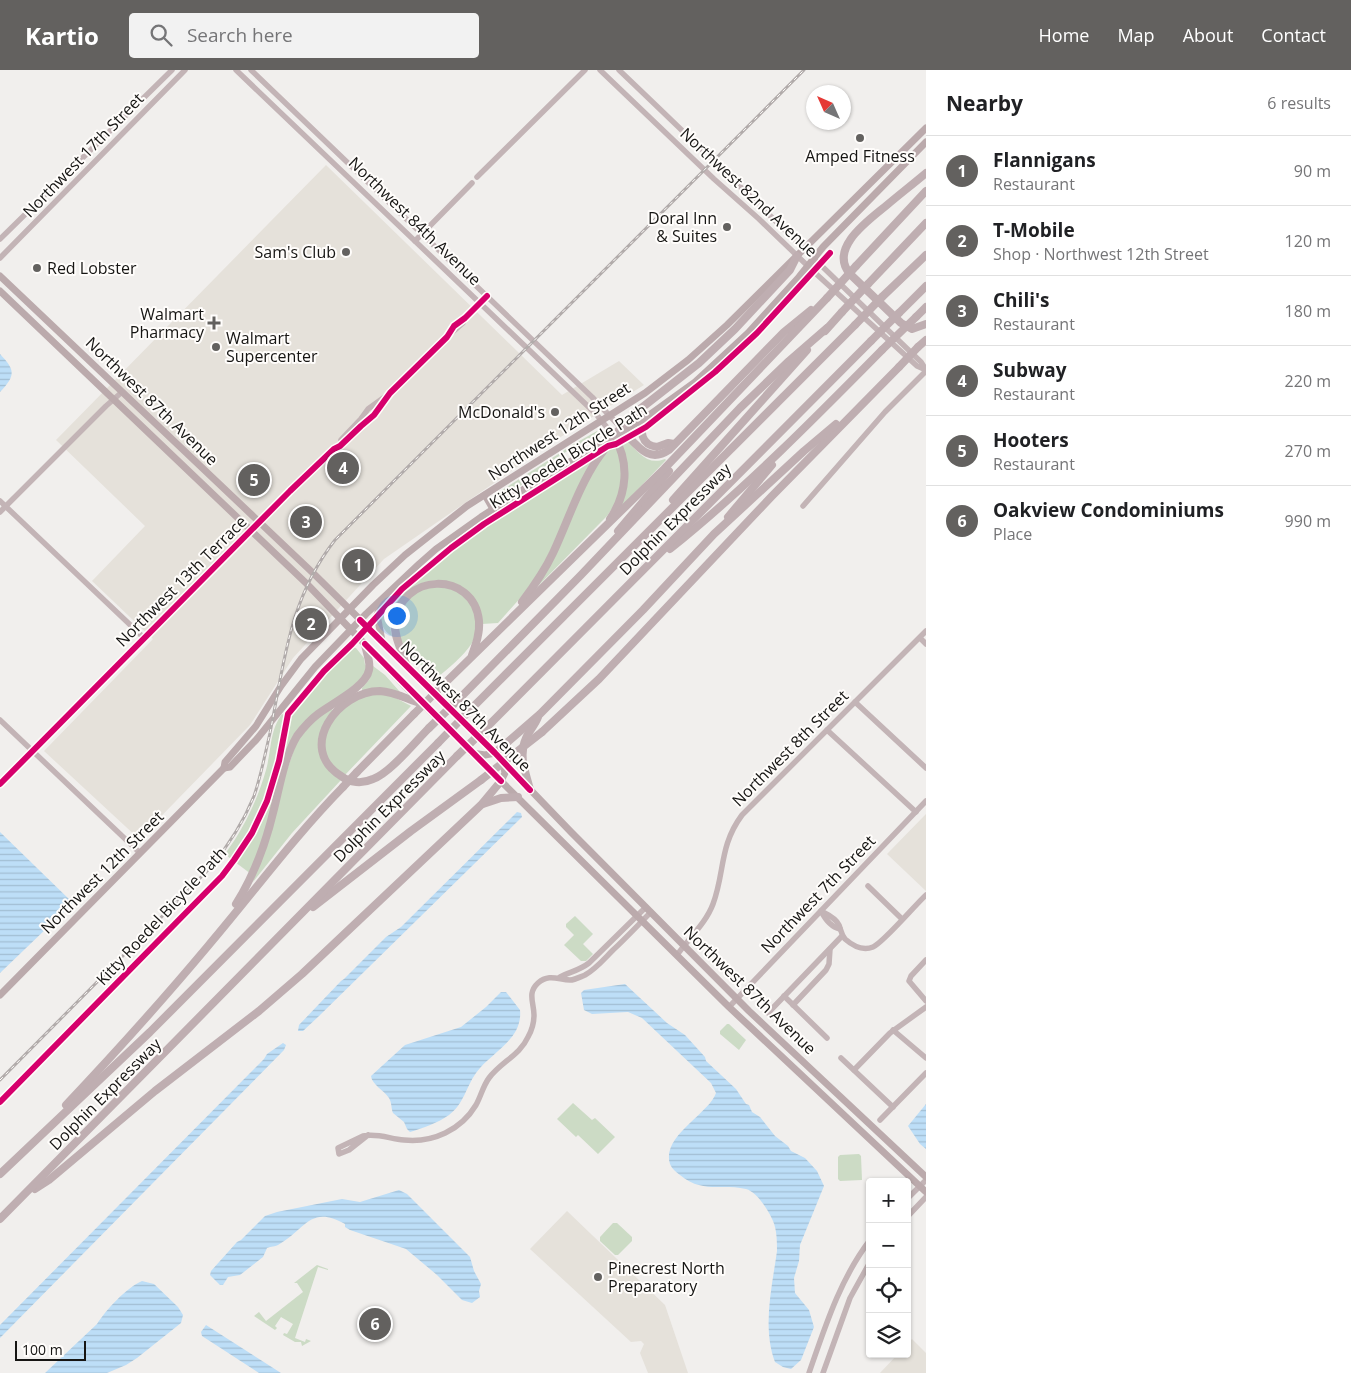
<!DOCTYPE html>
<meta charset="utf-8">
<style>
:root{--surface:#fff;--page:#f2f2f2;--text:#202124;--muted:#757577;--line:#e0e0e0;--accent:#63615f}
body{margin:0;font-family:"Open Sans",sans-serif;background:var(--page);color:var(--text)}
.controls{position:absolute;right:15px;bottom:15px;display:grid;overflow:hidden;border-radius:5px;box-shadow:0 1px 4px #0004}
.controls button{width:45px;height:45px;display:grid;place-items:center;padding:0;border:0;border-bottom:1px solid var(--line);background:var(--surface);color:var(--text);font:25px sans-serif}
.compass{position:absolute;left:806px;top:15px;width:45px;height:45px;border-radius:50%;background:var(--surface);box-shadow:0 1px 4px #0004;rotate:315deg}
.scale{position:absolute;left:15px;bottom:12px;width:71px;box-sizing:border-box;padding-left:5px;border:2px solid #161513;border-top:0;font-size:14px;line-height:18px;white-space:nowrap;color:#161513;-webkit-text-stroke:4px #fffdfb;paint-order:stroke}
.you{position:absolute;left:396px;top:545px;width:18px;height:18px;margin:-12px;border:4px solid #fff;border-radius:50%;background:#1a73e8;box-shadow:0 0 0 8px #1a73e833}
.badge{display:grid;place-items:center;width:32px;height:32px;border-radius:50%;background:var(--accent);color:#fff;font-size:16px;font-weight:700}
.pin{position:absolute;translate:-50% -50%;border:2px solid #fff;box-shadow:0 1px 5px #0006}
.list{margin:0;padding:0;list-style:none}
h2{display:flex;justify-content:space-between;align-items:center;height:65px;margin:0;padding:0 20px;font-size:21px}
h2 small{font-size:16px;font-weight:400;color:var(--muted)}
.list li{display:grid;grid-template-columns:32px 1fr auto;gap:15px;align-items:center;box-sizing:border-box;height:70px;padding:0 20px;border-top:1px solid var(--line)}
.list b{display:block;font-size:19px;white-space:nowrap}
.list p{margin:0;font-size:16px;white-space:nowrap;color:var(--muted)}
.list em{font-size:16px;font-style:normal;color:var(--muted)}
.icon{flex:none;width:28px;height:28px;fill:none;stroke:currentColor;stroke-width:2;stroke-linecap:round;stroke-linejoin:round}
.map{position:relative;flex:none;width:926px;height:1303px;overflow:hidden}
header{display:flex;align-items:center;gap:30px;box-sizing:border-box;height:70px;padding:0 25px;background:var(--accent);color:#fff}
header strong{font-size:24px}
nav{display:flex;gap:28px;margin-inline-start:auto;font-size:18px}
.search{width:350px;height:45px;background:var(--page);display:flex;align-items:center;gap:12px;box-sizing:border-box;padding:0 18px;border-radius:5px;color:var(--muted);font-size:19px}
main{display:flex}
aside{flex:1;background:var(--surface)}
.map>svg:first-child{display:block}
</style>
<header>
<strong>Kartio</strong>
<div class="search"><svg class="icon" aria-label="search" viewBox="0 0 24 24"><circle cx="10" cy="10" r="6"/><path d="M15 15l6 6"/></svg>Search here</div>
<nav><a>Home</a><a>Map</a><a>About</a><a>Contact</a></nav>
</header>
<main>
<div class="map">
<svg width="926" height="1303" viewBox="0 0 926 1303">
<defs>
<pattern id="water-rules" width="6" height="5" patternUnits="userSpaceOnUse" patternTransform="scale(1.25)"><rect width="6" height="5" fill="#bddef7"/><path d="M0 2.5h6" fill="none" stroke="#a2bed3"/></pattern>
</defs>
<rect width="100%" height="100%" fill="#f1efed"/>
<g fill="#e5e1da">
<polygon points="326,95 562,325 619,291 644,315 559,368 384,489 293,588 250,655 139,769 44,681 153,569 92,511 145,456 56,370"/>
<polygon points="926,744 926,821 887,784"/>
<polygon points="567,1141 665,1235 688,1303 648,1303 640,1283 644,1274 641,1271 631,1272 530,1179"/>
<polygon points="912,1269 926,1283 926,1303 880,1303 898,1284 907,1284 907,1274"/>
</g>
<g fill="#ccdbc5">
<path d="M597,361L598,363C580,374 560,384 544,397C527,410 515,424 493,426L574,374Z"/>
<path d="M627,370C638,382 647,396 665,389L666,390L621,437V373Z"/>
<polygon points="617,376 620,387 622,407 618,430 607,446 538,516 587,412 607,380"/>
<path d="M596,385L575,423L555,471L541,499L523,525L498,553L482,554C480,505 419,495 396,536C390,546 389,556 392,566C386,563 378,553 382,545C388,533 401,522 410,513C466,462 532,425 596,385Z"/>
<path d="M575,394L576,395C532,423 486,448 445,481C422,499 401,519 380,540C388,526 402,515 414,504C463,460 519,426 575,394Z"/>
<path d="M440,516C446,518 456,520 462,524C476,534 480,559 472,573C464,586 447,599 436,609C422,595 400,579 397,557C396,551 400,545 403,539C411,521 422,519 440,516Z"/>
<path d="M351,577L356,578L364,588L365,595L367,596L364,606L296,664L263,771L251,804L235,792C255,761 270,730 279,694C283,679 282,660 289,645C295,631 338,586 351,577Z"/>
<polygon points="373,596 385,605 400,622 362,621 362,618 369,610"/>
<path d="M374,624L390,625L411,636L344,706C340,702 333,698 330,693C314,673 336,639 355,630C361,627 368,626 374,624Z"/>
<polygon points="330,638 333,640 327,649 324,694 335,706 341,710 292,763 253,812 284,709 297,671 310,654"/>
<path d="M282,644L286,646C282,662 281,679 277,696C268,730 253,761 232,790L225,784C244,758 257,731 266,700C272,679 269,662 282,644Z"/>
<polygon points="575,846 593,864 583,874 593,884 586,891 581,891 564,875 574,865 566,857 566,854"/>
<polygon points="727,954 729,954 746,970 739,980 720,964 720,961"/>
<polygon points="573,1033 592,1050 595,1048 615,1067 598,1084 578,1065 576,1067 557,1049"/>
<polygon points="859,1084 861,1086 862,1110 840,1111 838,1109 838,1087 840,1085"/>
<polygon points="613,1153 617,1153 632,1167 632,1171 618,1185 615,1185 600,1171 600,1167"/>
<polygon points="317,1195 328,1199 328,1200 318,1197 295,1268 305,1272 306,1269 311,1271 302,1276 301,1272 295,1272 283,1265 284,1263 287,1264 293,1254 281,1247 275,1256 277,1258 275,1260 254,1246 259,1242 266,1251 303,1222 297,1213 294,1213"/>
</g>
<g fill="url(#water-rules)">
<path d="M0,284C15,300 16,305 0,322Z"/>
<polygon points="517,742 521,743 522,747 319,946 303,961 298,961 299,955 341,911 344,909 386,867 401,857"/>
<polygon points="0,762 73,833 0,903"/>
<path d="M625,914L667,953L685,965L705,987L706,991L736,1019L746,1034L749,1035L752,1042L760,1047L775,1066L788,1076L791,1081L805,1088L817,1101L824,1116L800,1175L799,1191L794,1208L795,1223L809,1240L814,1257L801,1290L791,1299L783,1297L775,1292C762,1257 772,1217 777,1181C777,1172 777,1160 773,1151C769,1141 757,1122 746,1119C720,1113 703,1124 680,1105C676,1102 672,1099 670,1094C661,1066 709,1044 716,1023L711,1013L642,948L628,942L592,944L584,940L581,923L584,920Z"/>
<path d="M501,922H506L520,940C523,970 491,982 476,1003C466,1017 464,1034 449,1045C438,1053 423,1058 410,1062L407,1059L404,1052L393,1043C391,1038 392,1033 389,1028C384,1020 372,1015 371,1006L405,975L461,957L486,937Z"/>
<polygon points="283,973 286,975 284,980 0,1268 0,1255 264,989 267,984"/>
<polygon points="926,1034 926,1079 920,1074 908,1056"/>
<path d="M399,1120L407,1124L470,1187L474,1201L481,1214L479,1221L480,1227L472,1233L462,1230L437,1205L406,1179L350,1160L345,1157V1154C310,1134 305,1160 278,1175C275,1177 271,1176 267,1178L263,1187L240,1205L228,1207L223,1215H220L210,1205L211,1201L237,1172L241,1170L265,1146L277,1142L342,1129L360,1132Z"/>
<path d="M142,1211L154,1214L178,1237L183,1245L181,1253L137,1288L126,1295L107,1303H45L97,1254C106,1240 126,1218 142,1211Z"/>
<polygon points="206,1255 281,1303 259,1303 202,1266 201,1262"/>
</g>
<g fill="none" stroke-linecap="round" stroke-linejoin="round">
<g stroke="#c3b4b6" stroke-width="5.5">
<polyline points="236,0 596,344 614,366"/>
<polyline points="251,0 592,327 622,359"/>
<polyline points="600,0 714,109 759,149 813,201 917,296 926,300"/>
<path d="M619,0C721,97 820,195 921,292L926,300"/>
<polyline points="477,107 585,0"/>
<polyline points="0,169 172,0"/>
<polyline points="415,171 472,113"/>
<polyline points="0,188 185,0"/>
<polyline points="448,266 463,253 465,248"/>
<polyline points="341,370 360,350 368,339 386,326"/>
<polyline points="0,431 144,568"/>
<polyline points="803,436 885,342 926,301"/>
<polyline points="0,442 106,336 122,322"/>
<polyline points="920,568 926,574"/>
<polyline points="855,632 926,698"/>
<polyline points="0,650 140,783"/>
<polyline points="827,660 916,742"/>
<polyline points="0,714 290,421 334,379 340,376 361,356 374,345 390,323 447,267 454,256 465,248 487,226"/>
<polyline points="868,816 902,849"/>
<path d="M821,841C827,844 836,848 839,855C841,860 841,864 845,869C853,876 863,881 873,877C883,873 916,834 926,825"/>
<path d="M821,841C825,849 831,857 840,859"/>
<path d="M677,885C689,868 706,853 713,834C725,802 719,776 742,745L926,561"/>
<polyline points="926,890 911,906 909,911 926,931"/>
<path d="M560,907C570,902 580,900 589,893L646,837"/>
<polyline points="784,926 827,968"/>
<polyline points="793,935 826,900 829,894 830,879"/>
<polyline points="729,937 926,731"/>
<polyline points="768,943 842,866"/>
<polyline points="893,960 926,988"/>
<polyline points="841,988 893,1037"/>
<polyline points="854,1000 890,963 926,937"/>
<polyline points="880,1050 926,1003"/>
<path d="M368,1065L349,1080L339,1084L338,1078L363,1066C378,1063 390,1069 404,1070C433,1073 461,1060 476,1035C481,1026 483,1016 489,1008C501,992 520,985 528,967C532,960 534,952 534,945C534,933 527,923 538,913C549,903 559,910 570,910C575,910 580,907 585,905C596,899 604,889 613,880C626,868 638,855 651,842"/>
<polyline points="907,1129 926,1110"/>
<polyline points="907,1147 926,1127"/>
<path d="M809,1303C825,1257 840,1209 870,1170"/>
<polyline points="823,1303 850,1228 870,1192"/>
</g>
<g stroke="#bbaaac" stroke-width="7">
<polyline points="0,206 313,503 495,683 571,762 749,941 926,1107"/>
<polyline points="0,221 307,514 408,619 729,937 926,1122"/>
<polyline points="485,425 493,439"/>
<polyline points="382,571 377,545 382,530"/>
<polyline points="472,683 485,685 495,683"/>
<polyline points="224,698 230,697 256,670 315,597 366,544 419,494 436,479 481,447 532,414 645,348 695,312 748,263 799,207 823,177 926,72"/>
<polyline points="501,711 505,703 503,693"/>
<polyline points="0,925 224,698 225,692 256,656 281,616 301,589 373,515 405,485 467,436 645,323 688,290 727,255 926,58"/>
</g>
<g stroke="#bfaeb1" stroke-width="8">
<path d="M926,103C913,114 900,124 887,135C869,150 828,178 850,204L901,253L912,259L926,254"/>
<polyline points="856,196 926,121"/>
<polyline points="868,214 926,153"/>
<polyline points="882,227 926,185"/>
<polyline points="899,243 926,216"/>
<polyline points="916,247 926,237"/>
<polyline points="825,261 842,242"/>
<polyline points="918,277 926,270"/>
<polyline points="635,343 699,293 735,259 790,200 797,186"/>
<path d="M645,348C639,361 641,375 657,377L668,373L674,374"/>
<path d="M623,361C637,375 648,394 669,380L784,262L811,240"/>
<polyline points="673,430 807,280"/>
<polyline points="728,447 772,395"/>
<path d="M610,449C627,424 630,393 614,366"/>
<polyline points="618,461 669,401"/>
<path d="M670,479C746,418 814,349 882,280"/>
<path d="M522,532C534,516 545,500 553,483C568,451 578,418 598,388"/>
<path d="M406,594C402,581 394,567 395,554C399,502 474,500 479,551C480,563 476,574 472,585"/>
<polyline points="444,614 664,399 827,228"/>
<polyline points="458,630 581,505 740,338 789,291 827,258"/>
<path d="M423,634C408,630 396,622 380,621C338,621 296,678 341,706C350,713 362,714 373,709C390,703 415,672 429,658"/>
<polyline points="470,640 855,255"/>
<polyline points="486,658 871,271"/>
<polyline points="542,662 599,609 772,426 899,297"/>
<polyline points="495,683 540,644 643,540 714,464 804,381 836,354"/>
<polyline points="357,702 414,644"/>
<path d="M530,720C526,703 518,686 526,668C529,661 535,655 538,647"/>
<polyline points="483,734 501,728 518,727"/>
<path d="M236,834C255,804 266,773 274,739C280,715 284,688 297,666C303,658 310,650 318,644C331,634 366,617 369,600C371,592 366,582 365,574"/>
<polyline points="313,837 411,761 481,710"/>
<path d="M66,1035C115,983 162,931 208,876C253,823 294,767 343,717"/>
<polyline points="0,1104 150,962 438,673"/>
<polyline points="35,1119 49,1110 155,1021 259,941 302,904 481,735 501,711"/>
<polyline points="0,1149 457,686"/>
</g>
<defs>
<path id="rail" d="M0,1010L210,798C228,776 243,753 254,726C261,706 265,684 270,663C284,593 289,529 335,470L804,0"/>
</defs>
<use href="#rail" stroke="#b1abaa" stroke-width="3"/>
<use href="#rail" stroke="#fffdfb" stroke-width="1" stroke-dasharray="4" stroke-linecap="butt"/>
<g stroke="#bfaeb1" stroke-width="8">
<polyline points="827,228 856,196"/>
<polyline points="842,242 868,214"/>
<polyline points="855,255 882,227"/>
<polyline points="871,271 899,243"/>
<polyline points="882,280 916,247"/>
<polyline points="899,297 918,277"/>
<polyline points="598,388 618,361 635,343"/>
<polyline points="414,644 444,614"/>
<polyline points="429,658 458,630"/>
<polyline points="438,673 470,640"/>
<polyline points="457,686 486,658"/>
<polyline points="481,710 542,662"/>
<polyline points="343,717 357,702"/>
</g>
<defs>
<g id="cycleway">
<polyline points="360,550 495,683 530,720"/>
<polyline points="365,574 501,711"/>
<polyline points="0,714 290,421 334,379 340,376 361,356 374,345 390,323 447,267 454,256 465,248 487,226"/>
<polyline points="0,1032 222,806 234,790 252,763 267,731 279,691 288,644 324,601 352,574 402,519 451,478 484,454 608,376 616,374 646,357 715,302 757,263 830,183"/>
</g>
</defs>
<use href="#cycleway" stroke="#fffdfb" stroke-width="9"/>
<use href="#cycleway" stroke="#d6006c" stroke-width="6"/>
</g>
<g fill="#63615f" stroke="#fffdfb" stroke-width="2">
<circle cx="860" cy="68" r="5"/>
<circle cx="727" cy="157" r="5"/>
<circle cx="346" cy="182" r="5"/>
<circle cx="37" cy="198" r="5"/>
<path d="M211.5 245.5h5v5h5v5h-5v5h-5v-5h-5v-5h5z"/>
<circle cx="216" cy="277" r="5"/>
<circle cx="555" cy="342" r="5"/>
<circle cx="598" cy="1207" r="5"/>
</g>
<g text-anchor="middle" stroke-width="4" stroke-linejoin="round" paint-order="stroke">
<g font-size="16" fill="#161513" stroke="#fffdfb">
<text transform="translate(83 85) rotate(-46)" y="6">Northwest 17th Street</text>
<text transform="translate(749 122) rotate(43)" y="6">Northwest 82nd Avenue</text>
<text transform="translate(415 151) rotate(44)" y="6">Northwest 84th Avenue</text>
<text transform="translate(152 331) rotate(44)" y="6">Northwest 87th Avenue</text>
<text transform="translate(559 361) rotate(-33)" y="6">Northwest 12th Street</text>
<text transform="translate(568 386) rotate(-32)" y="6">Kitty Roedel Bicycle Path</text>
<text transform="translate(675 449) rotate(-45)" y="6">Dolphin Expressway</text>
<text transform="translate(181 511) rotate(-45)" y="6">Northwest 13th Terrace</text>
<text transform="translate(466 636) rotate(45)" y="6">Northwest 87th Avenue</text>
<text transform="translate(790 678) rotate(-45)" y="6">Northwest 8th Street</text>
<text transform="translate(389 736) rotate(-45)" y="6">Dolphin Expressway</text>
<text transform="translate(102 802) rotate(-45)" y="6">Northwest 12th Street</text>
<text transform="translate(818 824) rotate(-46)" y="6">Northwest 7th Street</text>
<text transform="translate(161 846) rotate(-47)" y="6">Kitty Roedel Bicycle Path</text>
<text transform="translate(750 920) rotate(44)" y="6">Northwest 87th Avenue</text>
<text transform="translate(105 1024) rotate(-45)" y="6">Dolphin Expressway</text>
</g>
<g font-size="16" fill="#161513" stroke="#fffdfb" text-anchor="end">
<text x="860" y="92" text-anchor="middle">Amped Fitness</text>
<text x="717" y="154">Doral Inn<tspan x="717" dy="18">&amp; Suites</tspan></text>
<text x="336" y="188">Sam's Club</text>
<text x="47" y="204" text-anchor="start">Red Lobster</text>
<text x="204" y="250">Walmart<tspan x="204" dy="18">Pharmacy</tspan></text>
<text x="226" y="274" text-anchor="start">Walmart<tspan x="226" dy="18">Supercenter</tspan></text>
<text x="545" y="348">McDonald's</text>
<text x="608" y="1204" text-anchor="start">Pinecrest North<tspan x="608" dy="18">Preparatory</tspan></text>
</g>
</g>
</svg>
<div class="controls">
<button>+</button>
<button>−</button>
<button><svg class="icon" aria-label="locate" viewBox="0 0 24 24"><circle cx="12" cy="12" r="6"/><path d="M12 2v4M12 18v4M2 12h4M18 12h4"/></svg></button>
<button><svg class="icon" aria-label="layers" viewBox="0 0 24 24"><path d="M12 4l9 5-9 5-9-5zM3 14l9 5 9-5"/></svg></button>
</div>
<svg class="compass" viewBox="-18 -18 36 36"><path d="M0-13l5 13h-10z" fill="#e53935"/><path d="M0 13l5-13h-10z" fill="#757577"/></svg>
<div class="scale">100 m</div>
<div class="you"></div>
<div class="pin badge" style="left:358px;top:495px">1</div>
<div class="pin badge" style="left:311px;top:554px">2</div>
<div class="pin badge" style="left:306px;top:452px">3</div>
<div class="pin badge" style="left:343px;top:398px">4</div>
<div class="pin badge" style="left:254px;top:410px">5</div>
<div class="pin badge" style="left:375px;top:1254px">6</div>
</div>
<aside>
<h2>Nearby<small>6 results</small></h2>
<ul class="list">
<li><span class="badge">1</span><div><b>Flannigans</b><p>Restaurant</p></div><em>90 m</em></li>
<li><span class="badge">2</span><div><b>T-Mobile</b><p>Shop · Northwest 12th Street</p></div><em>120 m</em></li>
<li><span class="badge">3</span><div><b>Chili's</b><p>Restaurant</p></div><em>180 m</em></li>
<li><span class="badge">4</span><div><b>Subway</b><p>Restaurant</p></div><em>220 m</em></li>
<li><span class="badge">5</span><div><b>Hooters</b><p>Restaurant</p></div><em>270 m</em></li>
<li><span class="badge">6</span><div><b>Oakview Condominiums</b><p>Place</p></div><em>990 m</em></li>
</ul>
</aside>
</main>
